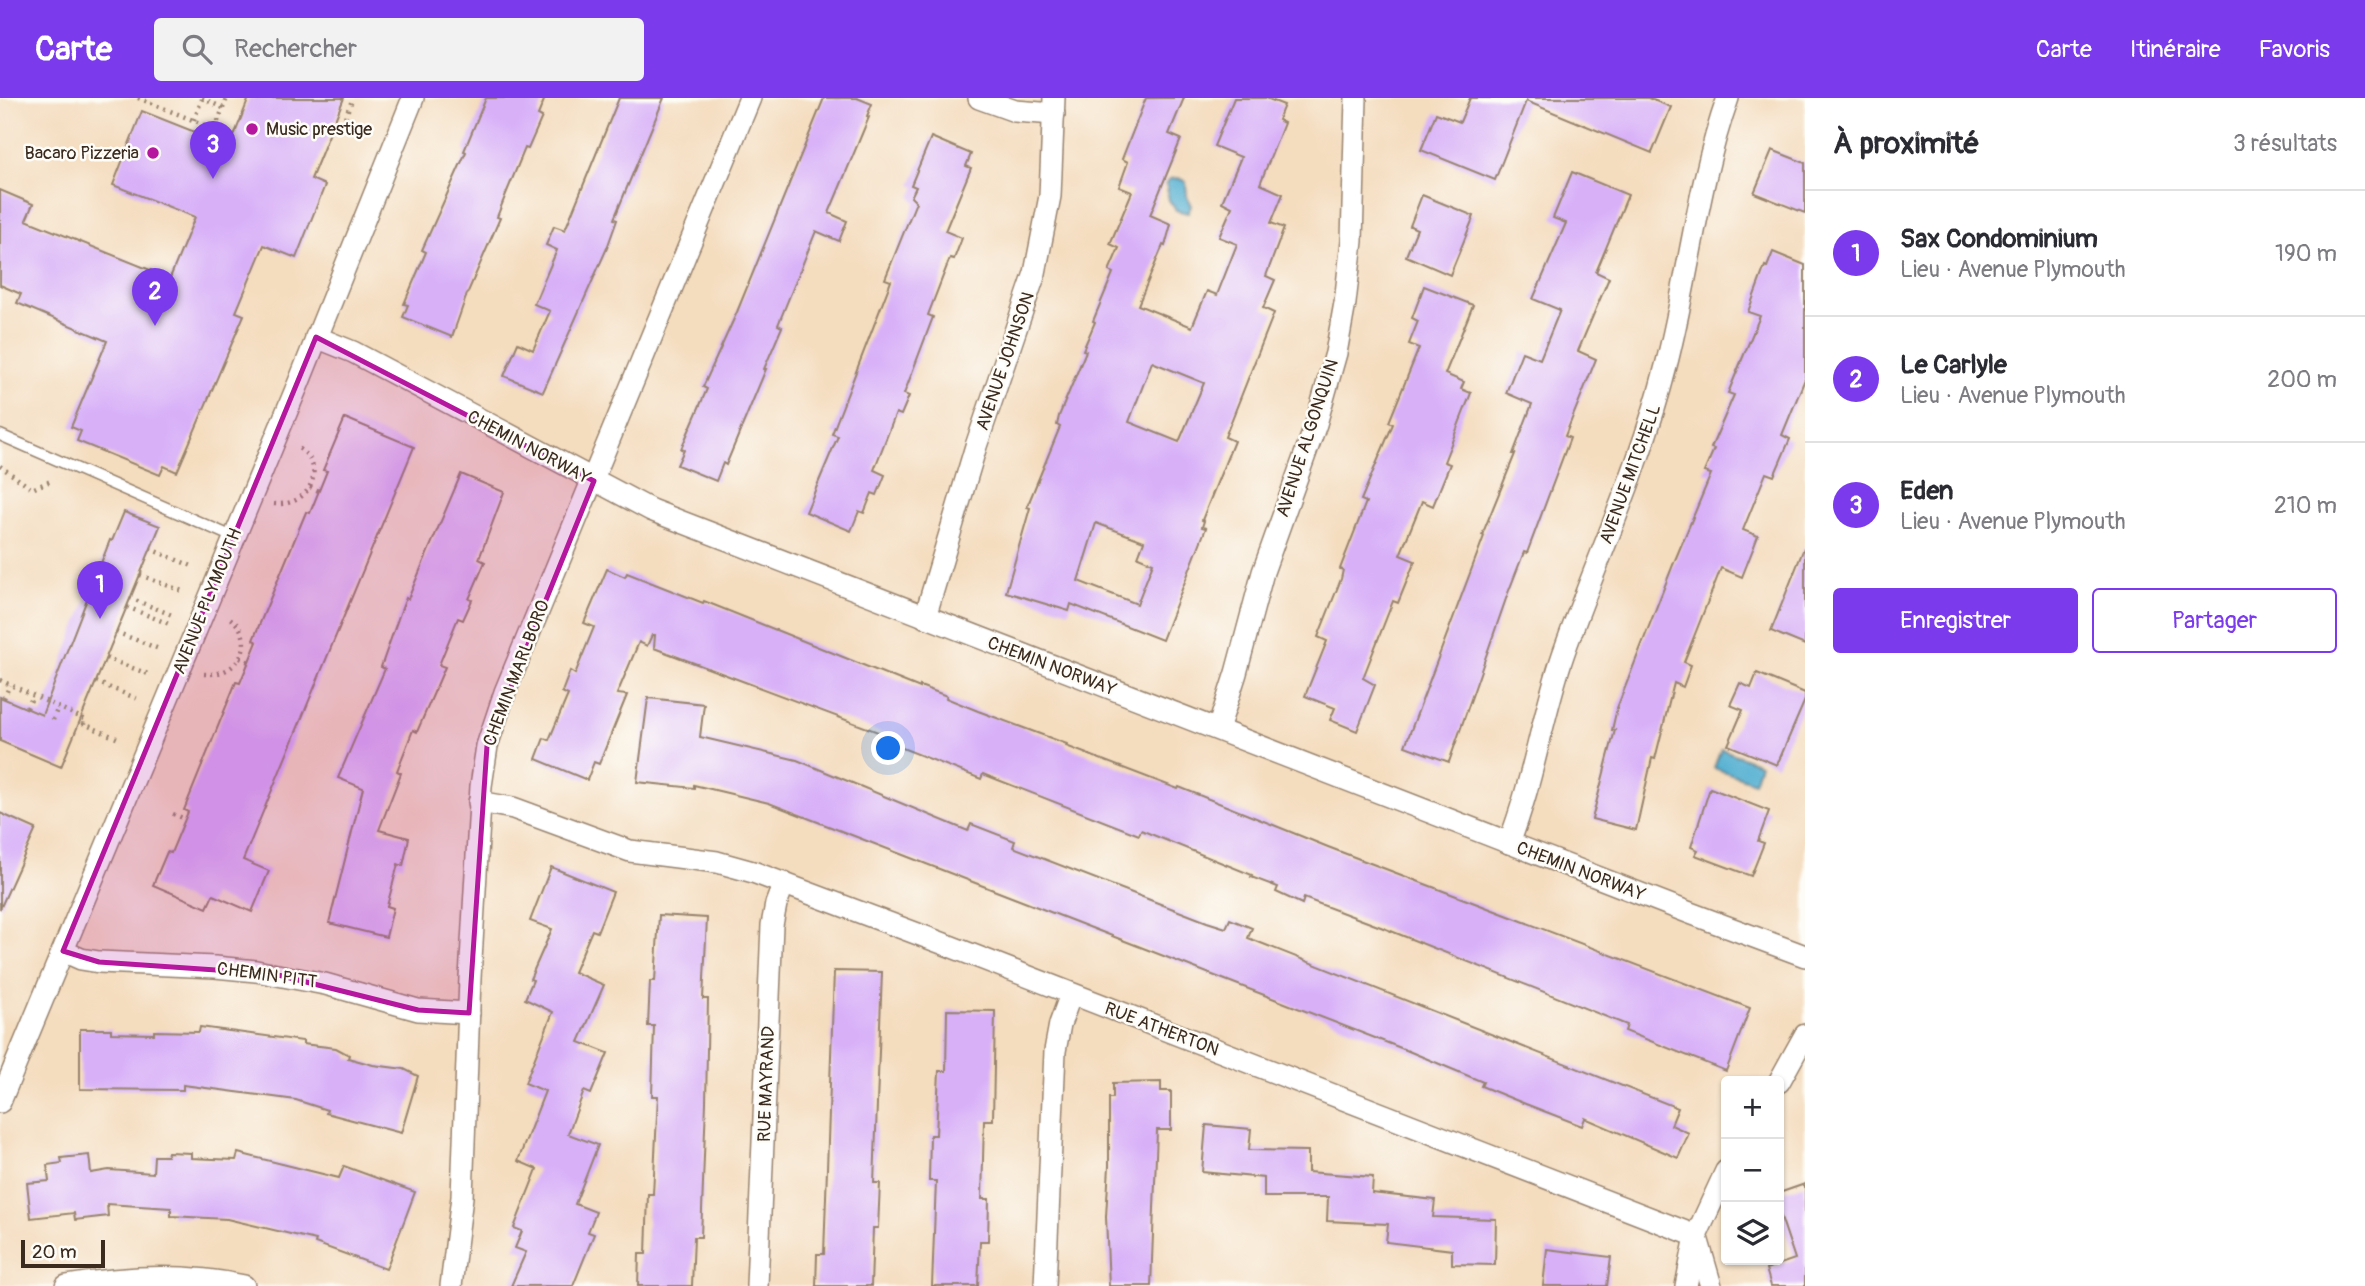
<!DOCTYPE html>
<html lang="fr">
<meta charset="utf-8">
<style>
:root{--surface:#fff;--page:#f2f2f3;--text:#2b2b33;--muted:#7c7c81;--line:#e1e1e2;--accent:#7c3aed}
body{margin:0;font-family:Pangolin,sans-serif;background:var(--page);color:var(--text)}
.controls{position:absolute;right:21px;bottom:21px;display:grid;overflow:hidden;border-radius:7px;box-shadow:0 2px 5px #0004}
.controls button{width:63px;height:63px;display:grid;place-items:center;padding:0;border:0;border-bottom:2px solid var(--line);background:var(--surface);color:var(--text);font:35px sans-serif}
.scale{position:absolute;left:21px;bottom:18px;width:84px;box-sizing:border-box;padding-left:7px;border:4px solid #3b2a1e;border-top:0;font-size:19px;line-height:24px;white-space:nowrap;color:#3b2a1e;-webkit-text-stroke:5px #fdfcf7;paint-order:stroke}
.you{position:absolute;left:889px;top:651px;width:24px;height:24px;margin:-18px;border:5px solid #fff;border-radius:50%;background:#1a73e8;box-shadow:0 0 0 10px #1a73e833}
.badge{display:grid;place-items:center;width:46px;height:46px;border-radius:50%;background:var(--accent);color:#fff;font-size:23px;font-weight:700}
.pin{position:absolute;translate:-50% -58px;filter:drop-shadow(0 2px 4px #0008)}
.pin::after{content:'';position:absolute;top:37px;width:24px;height:21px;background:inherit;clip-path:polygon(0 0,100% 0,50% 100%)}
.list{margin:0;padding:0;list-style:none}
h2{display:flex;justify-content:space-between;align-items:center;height:91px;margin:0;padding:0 28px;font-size:30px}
h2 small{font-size:23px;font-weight:400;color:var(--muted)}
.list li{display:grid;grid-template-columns:46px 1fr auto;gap:21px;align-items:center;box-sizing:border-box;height:126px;padding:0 28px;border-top:2px solid var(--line)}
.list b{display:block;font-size:26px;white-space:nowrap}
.list p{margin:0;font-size:23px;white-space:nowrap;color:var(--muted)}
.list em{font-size:23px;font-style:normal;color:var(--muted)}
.actions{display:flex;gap:14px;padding:21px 28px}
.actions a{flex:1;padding:16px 0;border:2px solid var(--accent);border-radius:7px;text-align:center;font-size:24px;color:var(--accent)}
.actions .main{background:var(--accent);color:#fff}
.icon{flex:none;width:38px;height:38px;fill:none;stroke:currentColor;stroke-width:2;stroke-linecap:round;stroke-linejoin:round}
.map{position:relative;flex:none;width:1805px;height:1188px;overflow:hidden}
header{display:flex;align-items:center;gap:42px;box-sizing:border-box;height:98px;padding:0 35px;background:var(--accent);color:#fff}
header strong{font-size:33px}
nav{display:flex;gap:38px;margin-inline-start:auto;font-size:24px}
.search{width:490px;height:63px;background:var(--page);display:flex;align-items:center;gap:18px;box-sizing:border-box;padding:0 24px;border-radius:7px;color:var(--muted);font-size:26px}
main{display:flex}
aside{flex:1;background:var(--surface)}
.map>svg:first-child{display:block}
</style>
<header>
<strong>Carte</strong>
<div class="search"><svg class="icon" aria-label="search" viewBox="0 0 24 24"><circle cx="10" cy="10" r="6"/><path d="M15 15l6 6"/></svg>Rechercher</div>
<nav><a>Carte</a><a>Itinéraire</a><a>Favoris</a></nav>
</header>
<main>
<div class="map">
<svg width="1805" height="1188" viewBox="0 0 1805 1188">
<rect width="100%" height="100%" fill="#fdfcf7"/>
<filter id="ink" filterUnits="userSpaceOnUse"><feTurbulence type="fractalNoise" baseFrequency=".0143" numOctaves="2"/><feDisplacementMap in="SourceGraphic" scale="14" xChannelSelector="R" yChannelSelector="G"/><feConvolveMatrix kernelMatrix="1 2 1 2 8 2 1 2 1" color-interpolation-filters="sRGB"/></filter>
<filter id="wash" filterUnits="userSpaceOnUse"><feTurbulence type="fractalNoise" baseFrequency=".00686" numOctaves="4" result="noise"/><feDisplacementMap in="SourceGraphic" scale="28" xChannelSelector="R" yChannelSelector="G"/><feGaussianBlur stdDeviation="1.57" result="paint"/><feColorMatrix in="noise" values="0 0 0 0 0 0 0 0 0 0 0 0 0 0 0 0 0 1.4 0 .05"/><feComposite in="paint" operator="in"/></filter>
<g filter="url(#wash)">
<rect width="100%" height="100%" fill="#f4dcbe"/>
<g fill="#54b0d2" stroke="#486d78" stroke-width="2">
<polygon points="1178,80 1186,84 1187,98 1191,108 1188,115 1176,112 1169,102 1166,85 1170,81"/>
<polygon points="1721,651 1760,666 1754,684 1714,670"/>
</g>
<g id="blocks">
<g fill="#d8b0f8" fill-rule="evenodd">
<polygon points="249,0 344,0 311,81 325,87 296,160 264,147 236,214 244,217 177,374 164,368 160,377 77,343 81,333 71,329 107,243 17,205 21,196 0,187 0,92 33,106 26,122 170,180 195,119 113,87 142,13 230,48"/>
<polygon points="486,0 545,0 538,17 542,19 528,51 525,50 506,96 497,119 500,120 467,196 452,239 403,219 408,207 404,206 426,154 422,152 466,54 464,53"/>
<polygon points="619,0 664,0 614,121 617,122 607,150 543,294 504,278 518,245 533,252 550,213 534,206 557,152 546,147 554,128 565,132"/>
<polygon points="824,0 857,0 872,6 867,18 869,19 829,115 847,123 839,143 816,133 778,227 782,229 764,271 766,271 726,367 723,365 716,383 677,367 684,352 681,351 707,291 703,289 737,214"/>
<path d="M1146,0H1184L1169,36L1181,41L1150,117L1171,126L1165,148L1163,147L1138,207L1192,229L1207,193L1217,197L1237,146L1219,139L1232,109L1222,104L1241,59L1214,48L1234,0H1266L1284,7L1278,22L1284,25L1260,86L1283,96L1271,125L1284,130L1266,178L1275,182L1263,210L1274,215L1225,339L1234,343L1202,422L1204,423L1202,429L1206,430L1162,542L1071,506L1069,513L1006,494L1030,410L1027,409L1060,329L1057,327L1059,318L1086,253L1083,252L1095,224L1093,223L1113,175L1109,173L1119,150L1110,146L1132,94L1119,89L1128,64L1122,61ZM1152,264L1204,285L1179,344L1129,324ZM1096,425L1144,443L1138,459L1153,465L1137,506L1078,483Z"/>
<polygon points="1470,0 1648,0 1671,9 1652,55 1526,3 1495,82 1421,52 1436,15 1460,24"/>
<polygon points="931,39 971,56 966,68 971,70 945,133 962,140 954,161 950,160 928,217 933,219 904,296 909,298 901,317 896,315 874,372 885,377 877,397 872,395 864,415 859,413 851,433 806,414 838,338 832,336 891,183 885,181 916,104 911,99 916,89 911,87"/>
<polygon points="1772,52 1805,65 1805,115 1754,95"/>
<polygon points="1572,74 1628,97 1596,174 1609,180 1578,253 1596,261 1565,338 1570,340 1527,455 1524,454 1508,495 1449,664 1405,648 1484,438 1482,437 1515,356 1513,356 1532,306 1506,295 1522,254 1540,261 1560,212 1533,201 1566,125 1553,120"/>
<polygon points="1422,97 1474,118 1450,177 1406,158 1417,131 1410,128"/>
<polygon points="1773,154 1805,167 1805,281 1782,337 1790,341 1774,378 1766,375 1743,432 1758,438 1742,479 1721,470 1684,564 1691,567 1683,589 1674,585 1655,661 1652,660 1636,732 1592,721 1615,632 1612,632 1617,610 1673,467 1711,376 1704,374 1714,351 1711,350 1734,297 1728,295 1760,218 1748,214 1765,168 1767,169"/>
<polygon points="1424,188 1473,207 1445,276 1464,284 1461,291 1471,295 1444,364 1450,366 1433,408 1422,403 1400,457 1415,463 1398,505 1393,503 1363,580 1375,587 1357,633 1330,622 1335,610 1305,598 1327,543 1318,539 1341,481 1343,472 1340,471 1366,404 1361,402 1393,326 1389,324 1419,250 1409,246 1418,223 1412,220"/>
<polygon points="345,320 414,349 243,762 269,773 252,814 213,797 207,810 153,787 167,754 171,755 188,714 184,712 236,584 240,585 257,544 253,542 306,414 310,415 327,373 323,372"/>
<polygon points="461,376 504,394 479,461 485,464 469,501 472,502 463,522 458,520 439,567 445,569 417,634 413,632 397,673 401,675 379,732 409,740 403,768 398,766 387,808 393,810 386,839 329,825 363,690 338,680 385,571 381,569 400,515 406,500 408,501"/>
<polygon points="124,414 160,428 61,669 0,643 0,599 42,617 110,442 112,443"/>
<polygon points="1804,450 1805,450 1805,547 1771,533"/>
<polygon points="607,471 625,479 627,475 703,505 704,503 920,590 920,588 947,598 946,600 978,613 1067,646 1066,648 1178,691 1179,689 1328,749 1750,910 1726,973 1625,933 1627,927 1386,831 1304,800 1302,806 1276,794 1278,789 1251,779 1252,777 1141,732 1139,737 983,676 981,681 887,644 889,638 654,550 655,537 652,537 647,548 639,544 617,596 627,597 599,666 594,664 587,682 536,661 544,640 549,642 568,597 562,594 570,573 575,576 594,529 584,525"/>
<polygon points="1757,575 1805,595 1805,602 1777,667 1728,647 1743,612 1730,607 1740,585 1751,590"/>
<polygon points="648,600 704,606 700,639 797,662 968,733 971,726 1015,743 1013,749 1207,824 1226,830 1230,821 1252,830 1248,840 1678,1010 1671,1027 1689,1035 1678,1060 1585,1020 1582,1028 1523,1005 1481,988 1483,984 1406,952 769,705 694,687 694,690 637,684"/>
<polygon points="1710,690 1769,713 1758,743 1764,745 1751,778 1695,757 1698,752 1691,749"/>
<polygon points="0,715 36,731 0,811"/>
<polygon points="551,769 613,794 597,834 592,832 574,874 604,887 579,944 608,955 591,996 584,993 568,1036 598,1047 575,1106 596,1114 588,1134 594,1136 573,1188 511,1188 526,1154 515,1150 522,1133 514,1130 537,1071 518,1063 545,993 525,985 553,914 525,901 533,882 530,881 552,831 530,823"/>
<polygon points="659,817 707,820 703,901 708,901 706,1004 701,1139 694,1139 692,1188 638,1188 639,1156 646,1156 648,1096 653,1096 658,998 652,998 654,928 648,928 650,883 655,883"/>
<polygon points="834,873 882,874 874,1085 880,1085 878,1130 873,1130 871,1188 816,1188 817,1156 824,1156"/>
<polygon points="947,912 995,913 993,1022 984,1022 982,1101 989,1101 988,1143 980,1143 978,1188 932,1188 936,1083 929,1083 930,1037 936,1037 939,973 946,973"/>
<polygon points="200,929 303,943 303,946 336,950 349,957 348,960 373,967 404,971 418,978 401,1035 326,1015 327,1012 296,1002 183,987 183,992 80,991 80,931 111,931 111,935 154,936 154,933 199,934"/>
<polygon points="1161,984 1161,993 1171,993 1171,1032 1157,1032 1151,1188 1109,1188 1106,1119 1109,1068 1109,1000 1113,1000 1113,985"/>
<polygon points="1206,1027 1251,1031 1249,1052 1308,1053 1308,1074 1373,1079 1372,1095 1435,1102 1433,1119 1496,1121 1495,1167 1452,1166 1452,1152 1386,1144 1388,1126 1327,1123 1328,1099 1264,1099 1264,1080 1202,1074"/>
<polygon points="168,1054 191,1055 191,1060 236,1062 238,1055 339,1080 344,1068 415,1094 386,1171 315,1145 316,1142 227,1121 171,1118 171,1110 107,1106 108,1118 75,1122 74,1115 31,1120 27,1085 49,1083 47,1067 62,1065 61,1060 89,1057 91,1075 109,1072 153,1075 154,1058 167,1058"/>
<polygon points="1805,1086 1805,1188 1771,1188 1766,1171 1795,1161 1779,1113 1779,1095"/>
<polygon points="1547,1151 1611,1159 1607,1188 1543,1188"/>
</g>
</g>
</g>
<g filter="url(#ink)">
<use href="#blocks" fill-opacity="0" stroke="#98836e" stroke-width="2"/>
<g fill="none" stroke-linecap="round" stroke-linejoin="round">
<defs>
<polyline id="lane" points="0,337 233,439"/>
<g id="street">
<polyline points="979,0 1015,13 1054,16"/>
<polyline points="316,239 353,254 651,412 1690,815 1805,858"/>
<polyline points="925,519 976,348 1035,175 1050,98 1054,0"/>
<polyline points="1218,631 1236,575 1263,474 1316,326 1336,255 1345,205 1352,143 1356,0"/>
<polyline points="479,704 513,710 630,753 717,764 753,774 947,847 1696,1138"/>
<path d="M1509,745C1533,684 1542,618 1563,557C1597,460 1641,368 1666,268C1689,179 1697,87 1728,0"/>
<polyline points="63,853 81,861 99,864 215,869 256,873 325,886 418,912 469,915"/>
<polyline points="1779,984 1805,937"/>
<polyline points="0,1004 299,284 413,0"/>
<polyline points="1698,1143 1711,1188"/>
<path d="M66,1188C125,1178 186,1175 244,1188"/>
<polyline points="451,1188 462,1099 470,880 481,688 487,648 505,594 750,0"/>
<polyline points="757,1188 772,827 776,806 784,785"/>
<polyline points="1045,1188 1055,953 1060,926 1071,896"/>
<polyline points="1686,1188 1696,1138 1726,1073"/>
</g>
</defs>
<use href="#lane" stroke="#98836e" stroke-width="13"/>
<use href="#street" stroke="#98836e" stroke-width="24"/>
<g stroke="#98836e" stroke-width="4.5" stroke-dasharray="2 5" stroke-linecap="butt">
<polyline points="138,0 215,31 227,0"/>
<polyline points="202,0 223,10"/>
<polyline points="345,19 353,0"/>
<polyline points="194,22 202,1"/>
<polyline points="0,368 32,391 53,382"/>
<polyline points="310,389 319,393"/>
<path d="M274,406C313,409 327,365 298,350"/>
<polyline points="150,451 192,468"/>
<polyline points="140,477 182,493"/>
<polyline points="130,500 172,517"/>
<polyline points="127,509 169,526"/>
<polyline points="116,534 159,551"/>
<polyline points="106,560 148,576"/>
<polyline points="240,560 249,564"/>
<path d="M204,576C243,579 258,537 228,519"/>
<polyline points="0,582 86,622 84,626 121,642"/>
<polyline points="96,584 138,601"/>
<polyline points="4,600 10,587"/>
<polyline points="27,610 33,598"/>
<polyline points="53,622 58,609"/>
<polyline points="173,716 185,721"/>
</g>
<use href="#lane" stroke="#fff" stroke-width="10"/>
<use href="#street" stroke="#fff" stroke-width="21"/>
</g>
</g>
<path fill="#b5179e" fill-opacity="0.2" stroke="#b5179e" stroke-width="5" stroke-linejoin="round" d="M316,239L594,383L487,648L469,915L418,912L274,876L99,864L63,853Z"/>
<g fill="#b5179e" stroke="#fdfcf7" stroke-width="2.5">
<circle cx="252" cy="31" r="7"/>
<circle cx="153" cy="55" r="7"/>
</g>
<g text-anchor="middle" stroke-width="5" stroke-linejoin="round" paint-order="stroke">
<g font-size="18" fill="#3b2a1e" stroke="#fdfcf7" text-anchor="start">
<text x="266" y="37">Music prestige</text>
<text x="139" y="61" text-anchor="end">Bacaro Pizzeria</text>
</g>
<g font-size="18" fill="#3b2a1e" stroke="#fdfcf7">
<text transform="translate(1005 263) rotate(-71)" y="6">AVENUE JOHNSON</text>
<text transform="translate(1307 340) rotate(-72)" y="6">AVENUE ALGONQUIN</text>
<text transform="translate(529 349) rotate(28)" y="6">CHEMIN NORWAY</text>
<text transform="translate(1630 376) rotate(-70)" y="6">AVENUE MITCHELL</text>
<text transform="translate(207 503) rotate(-68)" y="6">AVENUE PLYMOUTH</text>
<text transform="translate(1052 568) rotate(21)" y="6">CHEMIN NORWAY</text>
<text transform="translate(516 575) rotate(-69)" y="6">CHEMIN MARLBORO</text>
<text transform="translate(1581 773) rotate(21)" y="6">CHEMIN NORWAY</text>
<text transform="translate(267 877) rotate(8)" y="6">CHEMIN PITT</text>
<text transform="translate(1162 931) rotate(21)" y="6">RUE ATHERTON</text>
<text transform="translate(766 986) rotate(-88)" y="6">RUE MAYRAND</text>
</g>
</g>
</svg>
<div class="controls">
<button>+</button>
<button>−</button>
<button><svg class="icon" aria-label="layers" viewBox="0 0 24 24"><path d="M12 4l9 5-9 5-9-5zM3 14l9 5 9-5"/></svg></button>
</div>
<div class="scale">20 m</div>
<div class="you"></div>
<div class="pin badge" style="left:100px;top:521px">1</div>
<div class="pin badge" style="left:155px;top:228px">2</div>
<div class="pin badge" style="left:213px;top:81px">3</div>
</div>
<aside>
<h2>À proximité<small>3 résultats</small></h2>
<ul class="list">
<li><span class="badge">1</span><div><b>Sax Condominium</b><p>Lieu · Avenue Plymouth</p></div><em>190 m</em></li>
<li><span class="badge">2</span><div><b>Le Carlyle</b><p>Lieu · Avenue Plymouth</p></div><em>200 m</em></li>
<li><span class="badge">3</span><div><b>Eden</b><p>Lieu · Avenue Plymouth</p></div><em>210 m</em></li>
</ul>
<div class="actions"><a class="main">Enregistrer</a><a>Partager</a></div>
</aside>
</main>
